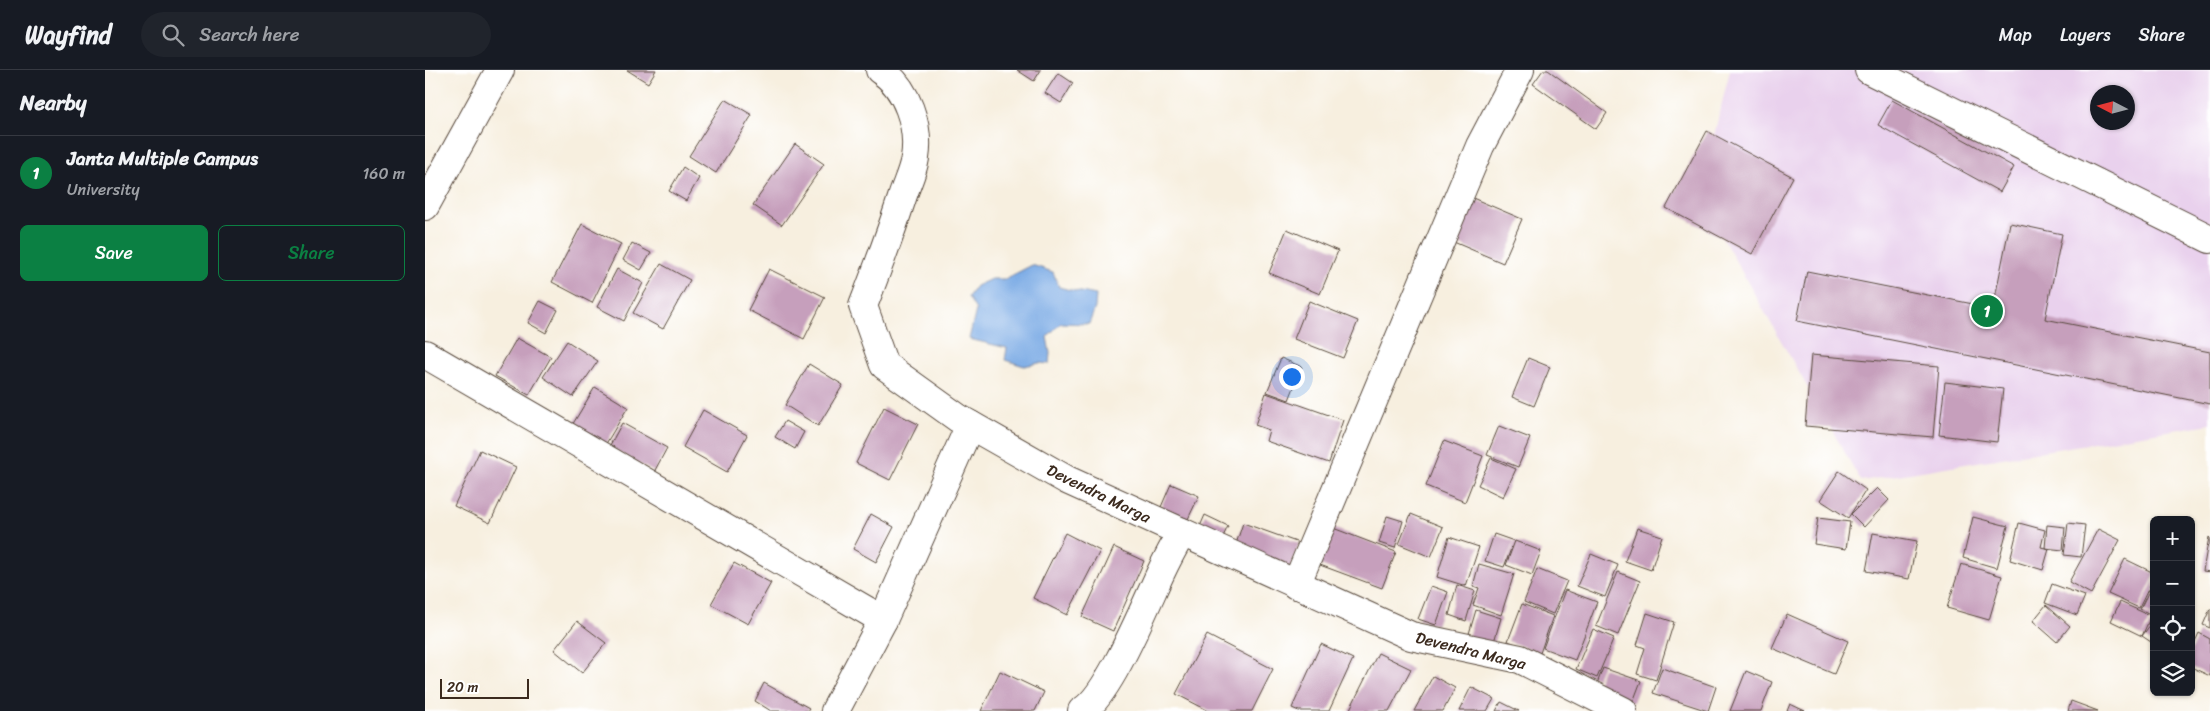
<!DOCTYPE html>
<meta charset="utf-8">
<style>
:root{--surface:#171b24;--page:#20242c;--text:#f1f3f6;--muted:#9ea1a6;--line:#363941;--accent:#0b8043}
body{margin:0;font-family:Sriracha,sans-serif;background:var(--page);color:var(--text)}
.controls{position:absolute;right:15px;bottom:15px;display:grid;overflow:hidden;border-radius:8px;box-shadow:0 1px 4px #0004}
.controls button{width:45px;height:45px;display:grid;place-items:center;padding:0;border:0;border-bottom:1px solid var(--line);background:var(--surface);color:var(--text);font:25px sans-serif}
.compass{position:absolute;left:1665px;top:15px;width:45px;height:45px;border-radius:50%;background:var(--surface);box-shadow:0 1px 4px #0004;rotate:276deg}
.scale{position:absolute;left:15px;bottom:12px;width:89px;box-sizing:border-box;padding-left:5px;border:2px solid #3b2a1e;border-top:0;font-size:14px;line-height:18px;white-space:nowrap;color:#3b2a1e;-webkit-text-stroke:4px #fff;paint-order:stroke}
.you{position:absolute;left:866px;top:306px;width:18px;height:18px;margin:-12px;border:4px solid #fff;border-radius:50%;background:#1a73e8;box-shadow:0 0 0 8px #1a73e833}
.badge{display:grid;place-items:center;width:32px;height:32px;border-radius:50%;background:var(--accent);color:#fff;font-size:16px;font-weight:700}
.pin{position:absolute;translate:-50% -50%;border:2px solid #fff;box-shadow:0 1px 5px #0006}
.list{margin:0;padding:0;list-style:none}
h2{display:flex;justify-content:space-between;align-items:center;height:65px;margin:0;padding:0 20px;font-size:21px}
h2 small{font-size:16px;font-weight:400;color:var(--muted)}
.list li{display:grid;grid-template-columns:32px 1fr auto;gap:15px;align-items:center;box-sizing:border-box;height:75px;padding:0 20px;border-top:1px solid var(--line)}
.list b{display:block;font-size:19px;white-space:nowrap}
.list p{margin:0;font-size:16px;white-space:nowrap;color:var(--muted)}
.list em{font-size:16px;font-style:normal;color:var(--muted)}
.actions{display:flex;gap:10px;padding:15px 20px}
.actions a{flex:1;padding:11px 0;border:1px solid var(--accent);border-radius:8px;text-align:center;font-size:18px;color:var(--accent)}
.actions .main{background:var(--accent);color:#fff}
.icon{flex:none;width:28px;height:28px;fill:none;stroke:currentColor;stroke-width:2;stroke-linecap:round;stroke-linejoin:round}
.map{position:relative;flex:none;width:1785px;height:641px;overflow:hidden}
header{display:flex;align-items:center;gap:30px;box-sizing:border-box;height:70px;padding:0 25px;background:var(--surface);border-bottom:1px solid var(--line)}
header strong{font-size:24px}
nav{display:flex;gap:28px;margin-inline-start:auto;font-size:18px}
.search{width:350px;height:45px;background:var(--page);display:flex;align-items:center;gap:12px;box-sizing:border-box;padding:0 18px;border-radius:28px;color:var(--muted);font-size:19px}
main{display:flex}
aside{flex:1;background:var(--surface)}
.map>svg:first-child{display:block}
</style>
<header>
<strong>Wayfind</strong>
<div class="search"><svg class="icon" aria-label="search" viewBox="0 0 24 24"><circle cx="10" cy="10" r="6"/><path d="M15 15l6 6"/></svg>Search here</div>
<nav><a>Map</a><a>Layers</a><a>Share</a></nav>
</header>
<main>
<aside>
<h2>Nearby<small></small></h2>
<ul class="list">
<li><span class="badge">1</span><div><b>Janta Multiple Campus</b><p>University</p></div><em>160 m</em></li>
</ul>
<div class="actions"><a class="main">Save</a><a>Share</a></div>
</aside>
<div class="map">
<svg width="1785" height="641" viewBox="0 0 1785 641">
<rect width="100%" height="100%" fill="#fff"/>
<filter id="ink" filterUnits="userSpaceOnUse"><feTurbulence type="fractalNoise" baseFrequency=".02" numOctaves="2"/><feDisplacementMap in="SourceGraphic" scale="10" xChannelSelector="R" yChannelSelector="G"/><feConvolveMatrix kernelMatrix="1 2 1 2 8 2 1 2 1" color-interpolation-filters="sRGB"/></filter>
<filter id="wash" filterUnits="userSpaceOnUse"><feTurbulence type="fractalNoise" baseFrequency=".0096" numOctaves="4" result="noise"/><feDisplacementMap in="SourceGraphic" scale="20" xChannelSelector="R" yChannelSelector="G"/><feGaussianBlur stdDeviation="1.12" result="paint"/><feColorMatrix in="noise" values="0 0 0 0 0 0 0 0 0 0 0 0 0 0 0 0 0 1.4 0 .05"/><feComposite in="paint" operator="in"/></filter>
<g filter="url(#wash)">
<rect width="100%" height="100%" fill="#f7efdf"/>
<path fill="#e9d1ed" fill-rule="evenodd" d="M1305,0H1785V354L1436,411L1274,127ZM1672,22H1702V52H1672Z"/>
<path fill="#7babe5" stroke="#5b6a82" d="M607,195L628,202L634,217C647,221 658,222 671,225L670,238L664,254L636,253L622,267L625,283L624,294L614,293L599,296L580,290L582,278L544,269L551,240L543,227L551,216L566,209H580Z"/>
<g id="blocks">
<g fill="#c69fbc">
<polygon points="202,0 231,0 223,13"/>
<polygon points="592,0 616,0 609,11"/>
<polygon points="1118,0 1123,0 1182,43 1171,59 1108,14"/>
<polygon points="633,3 648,13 636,33 620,23"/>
<polygon points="300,29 327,45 291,103 264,86"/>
<polygon points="1467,30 1589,97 1575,122 1453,55"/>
<polygon points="1282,61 1368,107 1327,184 1241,138"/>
<polygon points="370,74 399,94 357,155 328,135"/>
<polygon points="258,97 274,108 261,131 244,121"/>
<polygon points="1043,126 1097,149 1078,193 1024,170"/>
<polygon points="1585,153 1637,164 1620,249 1785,282 1785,334 1372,251 1382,201 1568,238"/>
<polygon points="157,154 196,174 167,233 127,212"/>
<polygon points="862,159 913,181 895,224 844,203"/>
<polygon points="207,173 226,183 216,200 198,190"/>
<polygon points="236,194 265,210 238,259 208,243"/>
<polygon points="192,199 218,213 199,251 172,237"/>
<polygon points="344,199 400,227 379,269 323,240"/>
<polygon points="115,231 133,240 121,263 103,253"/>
<polygon points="884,231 933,251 918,288 869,269"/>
<polygon points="92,268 126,287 104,325 70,306"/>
<polygon points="142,271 173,291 148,327 118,307"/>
<polygon points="1386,285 1514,296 1508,367 1380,356"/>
<polygon points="856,288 877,297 864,330 842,322"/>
<polygon points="1103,288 1125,297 1109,336 1087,327"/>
<polygon points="384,294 418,315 393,356 360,335"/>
<polygon points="1520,312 1578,319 1572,372 1514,365"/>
<polygon points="170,317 203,337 179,377 146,357"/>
<polygon points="841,323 918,350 904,393 841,371 844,360 830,355"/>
<polygon points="459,337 493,354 465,410 431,393"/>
<polygon points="278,340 322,365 302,402 258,377"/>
<polygon points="360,351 379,362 370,379 350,367"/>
<polygon points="197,353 242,378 229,402 184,377"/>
<polygon points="1074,356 1105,368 1093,397 1062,385"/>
<polygon points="1019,371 1058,386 1040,432 1001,416"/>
<polygon points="55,380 91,397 65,453 29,436"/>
<polygon points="1066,388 1091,399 1078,427 1053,415"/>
<polygon points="1414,401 1441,420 1423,448 1395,430"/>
<polygon points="746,414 774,426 763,449 736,437"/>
<polygon points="1452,418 1464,430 1439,457 1426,444"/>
<polygon points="446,444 469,457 451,492 428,479"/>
<polygon points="986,444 1018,457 1006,487 974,474"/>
<polygon points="780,445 803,456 796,471 773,461"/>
<polygon points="962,446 978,451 970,478 954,473"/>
<polygon points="1548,447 1583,456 1572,498 1538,488"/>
<polygon points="1393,448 1425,452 1421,479 1389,474"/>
<polygon points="818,453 874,473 865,500 809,480"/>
<polygon points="1594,453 1620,460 1616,477 1624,479 1618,500 1585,490"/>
<polygon points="1643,453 1660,455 1656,487 1639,485"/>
<polygon points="1622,455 1640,457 1638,480 1620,478"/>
<polygon points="908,458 971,482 957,518 895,495"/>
<polygon points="1212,458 1237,466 1226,500 1200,491"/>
<polygon points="1673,459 1695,470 1666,524 1644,512"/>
<polygon points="640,463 675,481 642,545 608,528"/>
<polygon points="1448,463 1492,471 1484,509 1441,501"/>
<polygon points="1069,464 1089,471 1079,497 1060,491"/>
<polygon points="1024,467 1054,477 1041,516 1012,507"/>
<polygon points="1784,467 1785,468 1785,502 1778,501"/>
<polygon points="1090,471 1116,481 1107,505 1081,495"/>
<polygon points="689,477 719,491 688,561 657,547"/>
<polygon points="1166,484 1193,495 1180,527 1152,516"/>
<polygon points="1700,489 1729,503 1729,507 1714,538 1683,524"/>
<polygon points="309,493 346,513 323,554 286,534"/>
<polygon points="1054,494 1089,504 1076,545 1048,535 1054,518 1048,516"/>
<polygon points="1536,494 1577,506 1564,550 1522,538"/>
<polygon points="1112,499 1142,511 1128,544 1099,532"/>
<polygon points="1193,502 1215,511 1193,565 1171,556"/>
<polygon points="1729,511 1729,546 1715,539"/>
<polygon points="1627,514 1660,526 1652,545 1620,533"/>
<polygon points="1032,515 1050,521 1041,551 1024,545"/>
<polygon points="1006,516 1023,522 1011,555 993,549"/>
<polygon points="1140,520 1172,532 1150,590 1118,578"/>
<polygon points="1695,532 1726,546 1717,566 1686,551"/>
<polygon points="1097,534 1128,546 1115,583 1083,571"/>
<polygon points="1621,535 1645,556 1632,572 1608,551"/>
<polygon points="1785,539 1785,558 1778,555"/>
<polygon points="1051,540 1076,548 1068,575 1043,567"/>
<polygon points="1222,543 1249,552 1231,610 1212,604 1220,578 1212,575"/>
<polygon points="1362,544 1423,571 1409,604 1347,578"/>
<polygon points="1729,550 1729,574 1717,566"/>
<polygon points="152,551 181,573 157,603 129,580"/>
<polygon points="1168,559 1189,568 1172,608 1151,599"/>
<polygon points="1774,563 1785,569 1785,606 1766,597 1766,580"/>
<polygon points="782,565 848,599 827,641 784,641 751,624"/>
<polygon points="896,574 928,589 904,641 874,641 867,638"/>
<polygon points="953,583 986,599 964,641 924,641"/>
<polygon points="1178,598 1216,611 1208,632 1170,619"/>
<polygon points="1237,598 1291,617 1283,641 1228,623"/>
<polygon points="575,601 619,622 610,641 556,641"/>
<polygon points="1321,601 1347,612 1336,641 1305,641"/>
<polygon points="1008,606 1030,618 1018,641 989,641"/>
<polygon points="339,613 384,638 382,641 346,641 330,631"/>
<polygon points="1046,617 1069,629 1062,641 1034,641"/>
<polygon points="1646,631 1673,641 1643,641"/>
<polygon points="1076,632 1094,641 1071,641"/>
<polygon points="1365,634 1380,641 1362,641"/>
</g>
</g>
</g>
<g filter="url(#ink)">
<use href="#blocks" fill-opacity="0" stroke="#57483b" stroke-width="1"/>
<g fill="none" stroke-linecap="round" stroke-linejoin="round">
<defs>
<g id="minor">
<path d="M455,0C482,17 495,57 490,88C488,101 481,115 477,128C465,165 452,200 438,236L459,295L533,348L642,410L986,566L1095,589L1198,641"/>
<polyline points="1444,0 1785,169"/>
<polyline points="0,136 75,0"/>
<polyline points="0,284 458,550 545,355"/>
<polyline points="871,515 1055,76 1095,0"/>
<polyline points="410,641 458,550"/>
<path d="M657,641C684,626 722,531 737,500C743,487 750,475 757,462"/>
</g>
</defs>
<use href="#minor" stroke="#57483b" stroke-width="30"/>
<use href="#minor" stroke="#fff" stroke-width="28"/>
</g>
</g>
<g text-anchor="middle" stroke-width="4" stroke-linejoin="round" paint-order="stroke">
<g font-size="16" fill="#3b2a1e" stroke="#fff">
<text transform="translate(674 423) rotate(26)" y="6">Devendra Marga</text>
<text transform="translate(1046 580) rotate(14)" y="6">Devendra Marga</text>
</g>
</g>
</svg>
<div class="controls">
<button>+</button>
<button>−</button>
<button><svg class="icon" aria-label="locate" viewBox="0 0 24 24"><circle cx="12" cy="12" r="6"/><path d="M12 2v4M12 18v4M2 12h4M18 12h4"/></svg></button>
<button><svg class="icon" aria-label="layers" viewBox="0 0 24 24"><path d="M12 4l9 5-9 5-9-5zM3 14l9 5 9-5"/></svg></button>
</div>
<svg class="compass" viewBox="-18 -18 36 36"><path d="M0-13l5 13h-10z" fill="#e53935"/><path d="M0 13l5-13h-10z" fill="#9ea1a6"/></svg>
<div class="scale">20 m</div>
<div class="you"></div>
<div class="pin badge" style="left:1562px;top:241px">1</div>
</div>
</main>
